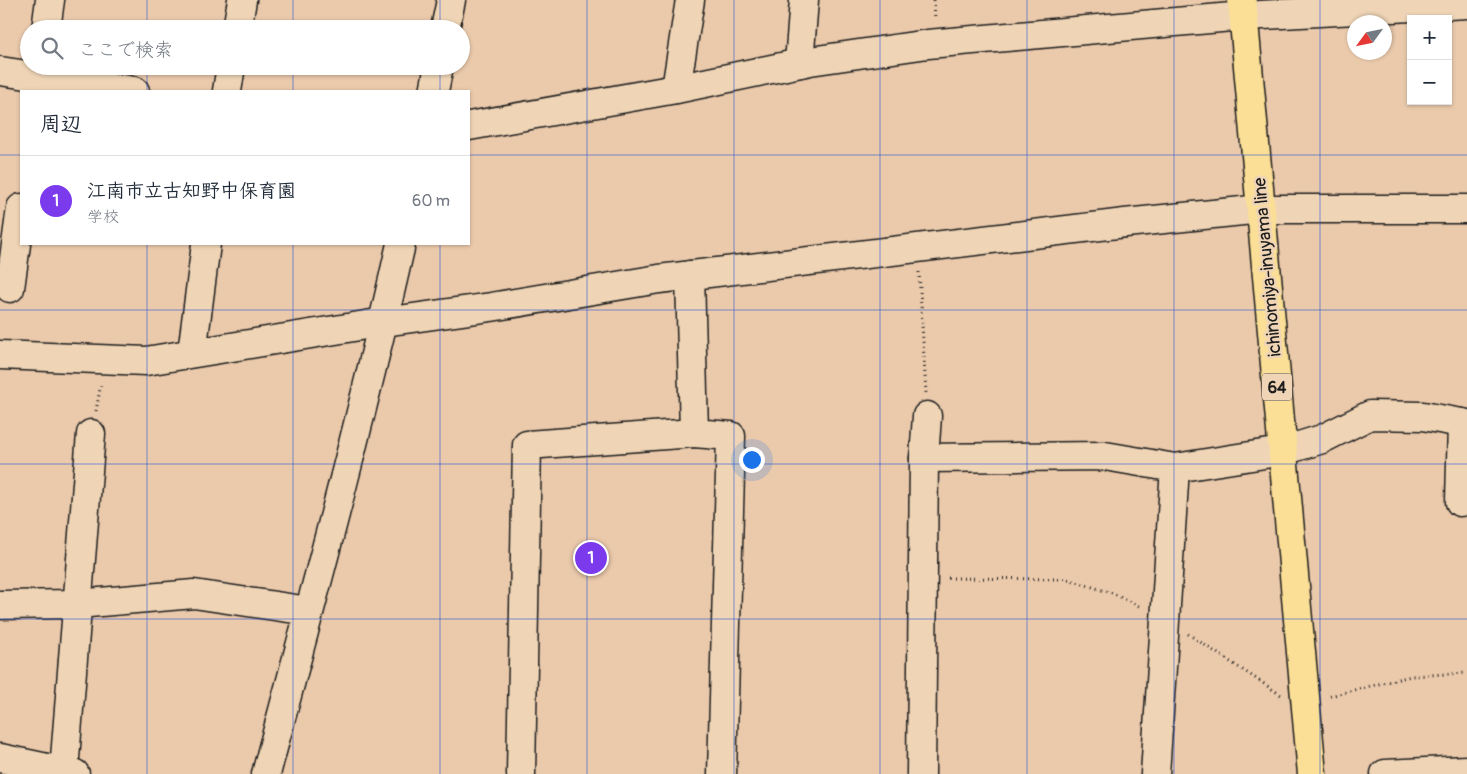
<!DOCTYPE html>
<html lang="ja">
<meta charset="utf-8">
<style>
:root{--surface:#fff;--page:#f2f2f3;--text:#1f2937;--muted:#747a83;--line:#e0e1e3;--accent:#7c3aed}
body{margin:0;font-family:Pangolin,"Klee One",sans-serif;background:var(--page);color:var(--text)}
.controls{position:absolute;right:15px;top:15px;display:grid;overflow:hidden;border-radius:0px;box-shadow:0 1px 4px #0004}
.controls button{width:45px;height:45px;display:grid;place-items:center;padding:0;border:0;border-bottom:1px solid var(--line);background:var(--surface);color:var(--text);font:25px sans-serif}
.compass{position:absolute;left:1347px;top:15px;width:45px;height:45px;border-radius:50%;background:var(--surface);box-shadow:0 1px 4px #0004;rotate:237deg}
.you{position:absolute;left:751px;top:459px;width:18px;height:18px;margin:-12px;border:4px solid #fff;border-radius:50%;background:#1a73e8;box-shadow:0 0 0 8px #1a73e833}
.badge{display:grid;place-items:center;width:32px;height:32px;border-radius:50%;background:var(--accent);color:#fff;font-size:16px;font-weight:700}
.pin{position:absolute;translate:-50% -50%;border:2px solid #fff;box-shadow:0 1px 5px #0006}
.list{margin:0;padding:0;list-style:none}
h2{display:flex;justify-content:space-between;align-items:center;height:65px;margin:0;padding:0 20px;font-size:21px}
h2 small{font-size:16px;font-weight:400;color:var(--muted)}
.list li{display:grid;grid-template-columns:32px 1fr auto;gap:15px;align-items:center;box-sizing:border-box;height:90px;padding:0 20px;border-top:1px solid var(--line)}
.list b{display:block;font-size:19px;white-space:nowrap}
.list p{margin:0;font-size:16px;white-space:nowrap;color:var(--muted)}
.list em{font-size:16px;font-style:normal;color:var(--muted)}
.icon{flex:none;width:28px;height:28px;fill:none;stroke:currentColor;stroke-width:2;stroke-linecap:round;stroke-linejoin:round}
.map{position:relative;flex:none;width:1467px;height:774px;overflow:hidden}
.search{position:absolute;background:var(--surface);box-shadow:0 1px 4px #0004;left:20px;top:20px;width:450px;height:55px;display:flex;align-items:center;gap:12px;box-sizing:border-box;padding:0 18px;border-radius:28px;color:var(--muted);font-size:19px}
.panel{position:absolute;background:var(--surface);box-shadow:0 1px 4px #0004;left:20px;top:90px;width:450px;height:155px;border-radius:0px}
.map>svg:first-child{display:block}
</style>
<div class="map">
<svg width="1467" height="774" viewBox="0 0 1467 774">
<rect width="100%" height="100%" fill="#ebcaac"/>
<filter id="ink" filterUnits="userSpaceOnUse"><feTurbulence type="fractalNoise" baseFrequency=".02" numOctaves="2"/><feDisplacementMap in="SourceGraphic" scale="10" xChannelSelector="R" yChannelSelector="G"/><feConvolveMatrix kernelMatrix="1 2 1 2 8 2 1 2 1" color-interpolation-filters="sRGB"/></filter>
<g filter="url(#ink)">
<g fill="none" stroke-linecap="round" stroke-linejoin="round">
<defs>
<g id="minor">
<polyline points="46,29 50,0"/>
<polyline points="237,29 242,0"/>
<polyline points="445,29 451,0"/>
<polyline points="799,63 804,0"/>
<polyline points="0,71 135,91"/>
<polyline points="676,89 690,0"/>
<polyline points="227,91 231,66"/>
<polyline points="434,91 439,66"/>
<polyline points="469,126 676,89 810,61 928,44 1243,16 1467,4"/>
<polyline points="690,275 694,433 731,436 722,774"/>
<polyline points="10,288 21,208"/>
<polyline points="192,353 206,244"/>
<polyline points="0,355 146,361 384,322 491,307 659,279 1125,223 1262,209 1467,209"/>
<polyline points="924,458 1105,456 1175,468 1155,774"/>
<polyline points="1175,468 1283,451 1322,439 1370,415 1423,416 1467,424"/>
<polyline points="1460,502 1462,423"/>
<polyline points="0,605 77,604 194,594 309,611"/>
<polyline points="0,758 75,774"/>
<polyline points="64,771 91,434"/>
<path d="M266,774C313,598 361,422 401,244"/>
<polyline points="521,774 527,445 694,433"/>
<polyline points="921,774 924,458 927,416"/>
<polyline points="1385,774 1467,770"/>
</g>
<polyline id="major" points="1242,0 1312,774"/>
</defs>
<use href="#minor" stroke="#1c1c1c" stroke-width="31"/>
<use href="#major" stroke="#1c1c1c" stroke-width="31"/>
<g stroke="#1c1c1c" stroke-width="3" stroke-dasharray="1 4" stroke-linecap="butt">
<polyline points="934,0 935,19"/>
<polyline points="919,272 926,393"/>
<polyline points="96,411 101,383"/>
<polyline points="948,578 1067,579 1112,593 1141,607"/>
<polyline points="1188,634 1281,695"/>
<polyline points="1330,696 1411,676 1467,673"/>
</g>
<use href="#minor" stroke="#efd5b6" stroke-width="28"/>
<use href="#major" stroke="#fbdf96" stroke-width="28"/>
</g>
</g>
<path fill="none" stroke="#1d4ed8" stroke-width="1" stroke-opacity="0.55" d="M147,0V29M293,0V29M440,0V29M587,0V774M734,0V774M880,0V774M1027,0V774M1174,0V774M1320,0V774M147,66V91M293,66V91M440,66V91M0,155H21M469,155H1467M147,244V774M293,244V774M440,244V774M0,310H1467M0,464H1467M0,619H1467"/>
<g text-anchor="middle" stroke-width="5" stroke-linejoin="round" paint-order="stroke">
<rect fill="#efd5b6" stroke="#5b544a" stroke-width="1" x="1262" y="373.5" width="30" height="27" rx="4"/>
<g font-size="16" font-weight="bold" fill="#1c1c1c">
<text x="1277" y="393">64</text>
</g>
<g font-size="18" fill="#1c1c1c" stroke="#efd5b6">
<text transform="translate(1267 267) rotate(-95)" y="6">ichinomiya-inuyama line</text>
</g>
</g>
</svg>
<div class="controls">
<button>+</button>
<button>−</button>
</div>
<svg class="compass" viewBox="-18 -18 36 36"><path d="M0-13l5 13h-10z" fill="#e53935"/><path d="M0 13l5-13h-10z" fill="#747a83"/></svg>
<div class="you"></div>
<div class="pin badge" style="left:591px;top:558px">1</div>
<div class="search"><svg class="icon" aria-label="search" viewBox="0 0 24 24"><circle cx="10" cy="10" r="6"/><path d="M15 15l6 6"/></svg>ここで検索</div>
<section class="panel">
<h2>周辺<small></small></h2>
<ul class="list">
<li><span class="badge">1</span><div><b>江南市立古知野中保育園</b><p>学校</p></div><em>60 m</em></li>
</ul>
</section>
</div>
